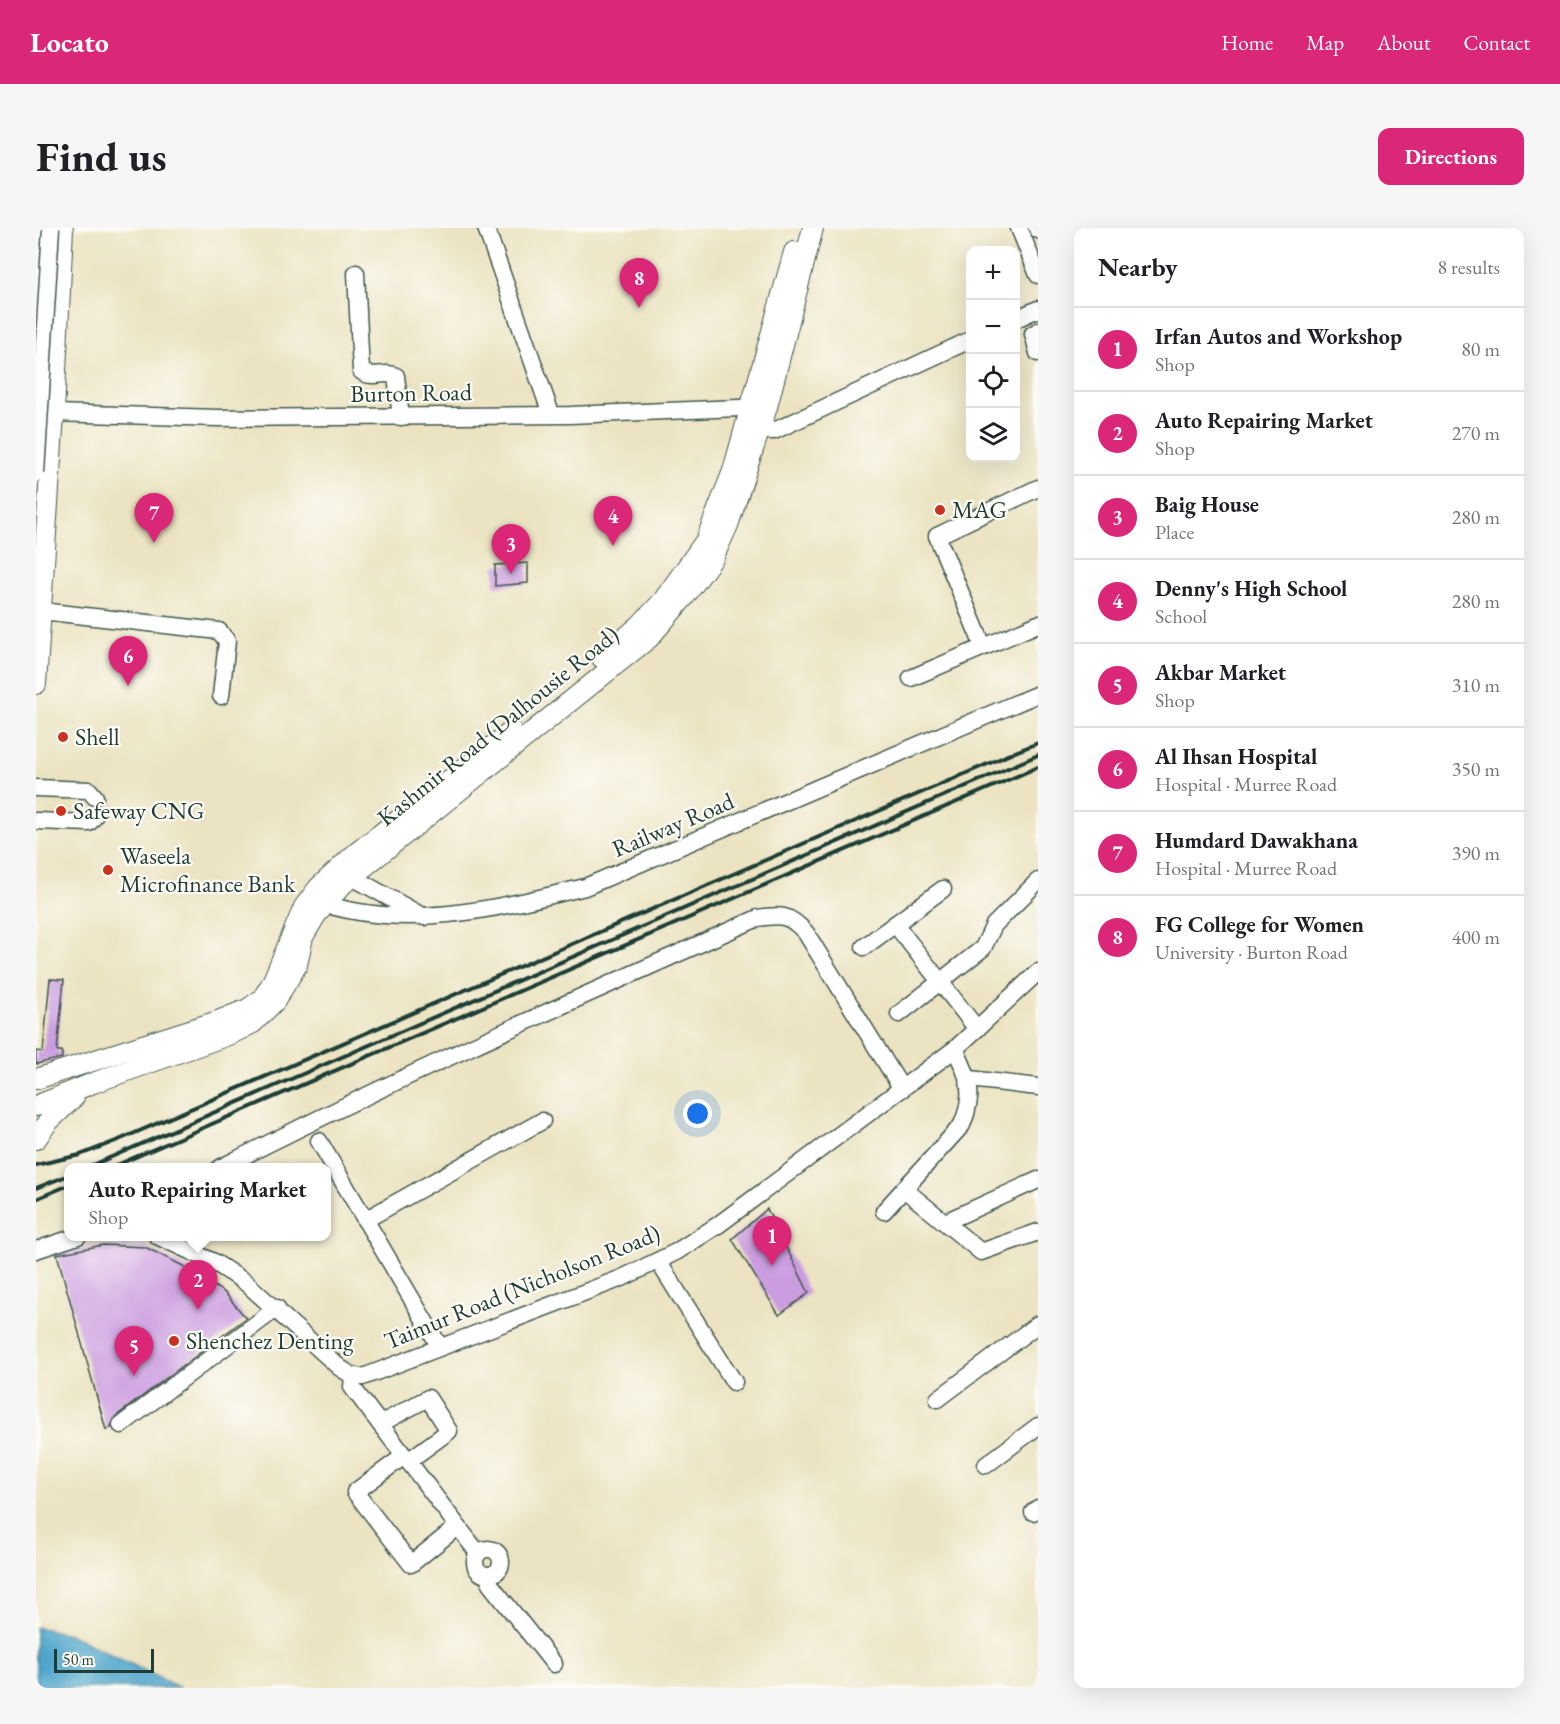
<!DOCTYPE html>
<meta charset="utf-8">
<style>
:root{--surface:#fff;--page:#f6f6f6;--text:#202124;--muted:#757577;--line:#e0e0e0;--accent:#db2777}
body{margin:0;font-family:"EB Garamond",serif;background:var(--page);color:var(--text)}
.controls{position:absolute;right:18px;top:18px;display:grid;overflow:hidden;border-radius:12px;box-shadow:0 6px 24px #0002}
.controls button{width:54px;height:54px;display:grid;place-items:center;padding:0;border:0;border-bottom:2px solid var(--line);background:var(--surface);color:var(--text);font:30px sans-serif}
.scale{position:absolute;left:18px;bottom:15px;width:100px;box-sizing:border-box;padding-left:6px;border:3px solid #1f3d34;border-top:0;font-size:16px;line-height:21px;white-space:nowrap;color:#1f3d34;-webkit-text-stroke:4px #fdfcf7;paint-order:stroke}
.you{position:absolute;left:662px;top:886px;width:21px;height:21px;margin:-15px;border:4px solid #fff;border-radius:50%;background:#1a73e8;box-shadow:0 0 0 9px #1a73e833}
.badge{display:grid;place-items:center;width:39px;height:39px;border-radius:50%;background:var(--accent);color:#fff;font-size:20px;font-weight:700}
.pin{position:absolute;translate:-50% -50px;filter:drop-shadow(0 2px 3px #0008)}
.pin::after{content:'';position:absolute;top:32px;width:21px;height:18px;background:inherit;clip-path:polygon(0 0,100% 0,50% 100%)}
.popup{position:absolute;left:28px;top:935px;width:267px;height:78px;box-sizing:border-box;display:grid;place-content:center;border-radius:12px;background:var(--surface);filter:drop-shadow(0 2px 4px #0005);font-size:20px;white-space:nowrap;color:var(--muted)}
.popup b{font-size:22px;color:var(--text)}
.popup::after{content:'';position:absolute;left:50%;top:100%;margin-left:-12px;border:12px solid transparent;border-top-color:var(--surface)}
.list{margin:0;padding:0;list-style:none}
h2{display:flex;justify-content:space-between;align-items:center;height:78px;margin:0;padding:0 24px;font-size:26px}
h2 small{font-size:20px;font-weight:400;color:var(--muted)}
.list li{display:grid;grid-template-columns:39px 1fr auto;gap:18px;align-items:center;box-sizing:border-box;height:84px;padding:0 24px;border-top:2px solid var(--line)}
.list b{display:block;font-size:22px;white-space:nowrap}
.list p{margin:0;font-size:20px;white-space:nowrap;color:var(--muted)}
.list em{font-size:20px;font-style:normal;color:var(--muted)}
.icon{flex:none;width:33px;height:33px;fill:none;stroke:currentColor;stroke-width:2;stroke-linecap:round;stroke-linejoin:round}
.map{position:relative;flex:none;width:1002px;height:1460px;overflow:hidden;border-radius:12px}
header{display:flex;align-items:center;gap:36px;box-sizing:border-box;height:84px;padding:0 30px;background:var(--accent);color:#fff}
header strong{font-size:28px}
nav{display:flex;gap:33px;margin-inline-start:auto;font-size:21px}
.intro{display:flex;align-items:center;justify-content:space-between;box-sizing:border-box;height:144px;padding:0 36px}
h1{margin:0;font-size:42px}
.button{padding:15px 27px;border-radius:12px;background:var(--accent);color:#fff;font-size:21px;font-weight:700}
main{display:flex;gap:36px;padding:0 36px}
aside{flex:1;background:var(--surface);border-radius:12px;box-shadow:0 6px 24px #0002}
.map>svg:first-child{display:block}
</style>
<header>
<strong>Locato</strong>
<nav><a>Home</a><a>Map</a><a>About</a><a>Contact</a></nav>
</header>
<div class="intro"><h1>Find us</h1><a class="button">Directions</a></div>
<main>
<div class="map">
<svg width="1002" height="1460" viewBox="0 0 1002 1460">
<rect width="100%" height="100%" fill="#fdfcf7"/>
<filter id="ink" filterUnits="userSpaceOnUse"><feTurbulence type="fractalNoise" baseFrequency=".0167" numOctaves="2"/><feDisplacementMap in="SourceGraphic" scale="12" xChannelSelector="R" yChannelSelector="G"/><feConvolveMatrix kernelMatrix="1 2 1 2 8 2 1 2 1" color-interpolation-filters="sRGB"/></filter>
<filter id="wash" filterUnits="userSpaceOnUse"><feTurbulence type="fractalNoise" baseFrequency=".008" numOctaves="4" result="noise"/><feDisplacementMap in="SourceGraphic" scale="24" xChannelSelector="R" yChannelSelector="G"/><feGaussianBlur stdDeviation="1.35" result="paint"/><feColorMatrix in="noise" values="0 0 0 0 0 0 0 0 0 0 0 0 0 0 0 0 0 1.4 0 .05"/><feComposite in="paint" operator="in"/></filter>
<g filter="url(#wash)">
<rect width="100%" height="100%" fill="#ebe3c1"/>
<polygon fill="#4fa5cc" stroke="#377180" stroke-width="1.5" points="0,1399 33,1406 144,1460 0,1460"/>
<g id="blocks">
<g fill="#cb9ce0">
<polygon points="492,335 492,355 459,358 459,337"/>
<polygon points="14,751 28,752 21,823 26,823 26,830 0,836 0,823 7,824"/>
<polygon points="731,981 773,1065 743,1087 696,1011"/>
<polygon points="67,1017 109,1019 149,1039 189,1065 210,1090 79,1189 75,1199 70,1202 21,1026"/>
</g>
</g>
</g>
<g filter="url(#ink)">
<use href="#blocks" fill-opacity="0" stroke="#3e5649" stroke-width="1.5"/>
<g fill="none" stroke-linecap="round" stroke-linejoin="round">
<defs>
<g id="minor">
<polyline points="450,0 515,186"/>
<polyline points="983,0 1002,47"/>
<polyline points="1001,0 1002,2"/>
<path d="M320,45L325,143C335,152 349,142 360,148L365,189"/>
<polyline points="980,91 1002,81"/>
<polyline points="1002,103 997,106 1002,125"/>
<polyline points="18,185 182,190 534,187 727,179"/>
<polyline points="712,203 738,203 934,112"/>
<polyline points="5,383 183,403 191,413 185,468"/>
<polyline points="947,418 901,308 1002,260"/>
<polyline points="875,450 1002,396"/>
<polyline points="0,560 53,562 59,569"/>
<polyline points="0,593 53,595 58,589"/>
<polyline points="309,640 316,649 388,689"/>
<path d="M279,673C369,704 459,681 549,659L1002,466"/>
<polyline points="859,696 941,801"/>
<polyline points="828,719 907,661"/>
<polyline points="863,786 947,720 958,697 1002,653"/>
<polyline points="934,851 1002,859"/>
<polyline points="283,913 404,1119"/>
<path d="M184,940C360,850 542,770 722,690C746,686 754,687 770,705L866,861"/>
<polyline points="868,961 945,1024 1002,1004"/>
<path d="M848,983L926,897C939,865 934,851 919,821"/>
<polyline points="329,992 506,893"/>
<polyline points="909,994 1002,952"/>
<polyline points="121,1008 178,1034 209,1054 304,1140 317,1148 327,1149 586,1050 640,1024 682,997 919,821 1002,744"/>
<polyline points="0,1022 42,1008"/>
<polyline points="622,1033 698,1154"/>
<polyline points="317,1148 316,1159 442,1325"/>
<polyline points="902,1171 1002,1096"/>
<polyline points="344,1196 392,1170 413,1203 372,1233"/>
<polyline points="85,1197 241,1080"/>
<polyline points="368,1228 319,1264 375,1336 421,1299"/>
<polyline points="950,1237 1002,1198"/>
<polyline points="997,1284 1002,1280"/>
<circle cx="452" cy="1334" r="13"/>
<polyline points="453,1347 454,1356 518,1436"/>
</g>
<g id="major">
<polyline points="0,101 5,0"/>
<polyline points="566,430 604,397 626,374 670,312 697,243 758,24"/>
<polyline points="0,456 18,185 27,0"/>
<polyline points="0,851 182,793 212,781 226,771 236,755 268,679 283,659 319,626 476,503"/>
<polyline points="0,878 57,855 195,806 217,795 239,773 261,737 267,709 280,687 307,656 613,410 649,368 677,330 692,297 731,179 777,0"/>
<polyline points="0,911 12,894 38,869"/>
</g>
</defs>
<use href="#minor" stroke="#3e5649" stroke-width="19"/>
<use href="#major" stroke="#3e5649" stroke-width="22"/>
<use href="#minor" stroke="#fff" stroke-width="16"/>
<use href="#major" stroke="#fff" stroke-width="20"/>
<g stroke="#1f3d34" stroke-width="4">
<polyline points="969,528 1002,515"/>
<polyline points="0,937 44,927 85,911 977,525"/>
<polyline points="50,940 1002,527"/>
<polyline points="74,940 1002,539"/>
<polyline points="0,960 33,947"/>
<polyline points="0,971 33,957"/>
</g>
<defs>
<polyline id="minor-bridge" points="0,245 15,0"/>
</defs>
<use href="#minor-bridge" stroke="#3e5649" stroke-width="19" stroke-linecap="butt"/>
<use href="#minor-bridge" stroke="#fff" stroke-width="16"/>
</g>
</g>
<g fill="#c8321e" stroke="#fdfcf7" stroke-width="2">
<circle cx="904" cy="282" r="6"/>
<circle cx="27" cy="509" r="6"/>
<circle cx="25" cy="583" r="6"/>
<circle cx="72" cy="642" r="6"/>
<circle cx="138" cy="1113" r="6"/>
</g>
<g text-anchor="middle" stroke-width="4.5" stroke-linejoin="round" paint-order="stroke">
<g font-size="24" fill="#1f3d34" stroke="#fdfcf7">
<text transform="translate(375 165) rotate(-1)" y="8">Burton Road</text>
<text transform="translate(462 498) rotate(-39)" y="8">Kashmir Road (Dalhousie Road)</text>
<text transform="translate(637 597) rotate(-23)" y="8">Railway Road</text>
<text transform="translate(486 1059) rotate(-22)" y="8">Taimur Road (Nicholson Road)</text>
</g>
<g font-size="24" fill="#1f3d34" stroke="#fdfcf7" text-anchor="start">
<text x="916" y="290">MAG</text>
<text x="39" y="517">Shell</text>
<text x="37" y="591">Safeway CNG</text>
<text x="84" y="636">Waseela<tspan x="84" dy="28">Microfinance Bank</tspan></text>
<text x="150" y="1121">Shenchez Denting</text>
</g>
</g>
</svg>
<div class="controls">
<button>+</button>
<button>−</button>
<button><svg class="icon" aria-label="locate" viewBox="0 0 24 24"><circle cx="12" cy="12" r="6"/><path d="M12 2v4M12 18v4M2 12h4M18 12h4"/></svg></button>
<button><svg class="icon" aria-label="layers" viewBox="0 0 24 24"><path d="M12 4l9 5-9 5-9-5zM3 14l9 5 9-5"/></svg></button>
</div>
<div class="scale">50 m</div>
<div class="you"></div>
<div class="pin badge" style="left:736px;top:1038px">1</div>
<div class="pin badge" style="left:162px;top:1082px">2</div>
<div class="popup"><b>Auto Repairing Market</b>Shop</div>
<div class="pin badge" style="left:475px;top:346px">3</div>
<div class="pin badge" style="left:577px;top:318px">4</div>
<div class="pin badge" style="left:98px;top:1148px">5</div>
<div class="pin badge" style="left:92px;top:458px">6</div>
<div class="pin badge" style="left:118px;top:315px">7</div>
<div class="pin badge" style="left:603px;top:80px">8</div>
</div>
<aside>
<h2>Nearby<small>8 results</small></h2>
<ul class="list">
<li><span class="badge">1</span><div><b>Irfan Autos and Workshop</b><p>Shop</p></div><em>80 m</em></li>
<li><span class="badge">2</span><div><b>Auto Repairing Market</b><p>Shop</p></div><em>270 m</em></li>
<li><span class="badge">3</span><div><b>Baig House</b><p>Place</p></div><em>280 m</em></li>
<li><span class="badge">4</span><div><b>Denny's High School</b><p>School</p></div><em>280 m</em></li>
<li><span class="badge">5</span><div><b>Akbar Market</b><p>Shop</p></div><em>310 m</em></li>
<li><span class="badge">6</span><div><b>Al Ihsan Hospital</b><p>Hospital · Murree Road</p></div><em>350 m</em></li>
<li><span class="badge">7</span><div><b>Humdard Dawakhana</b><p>Hospital · Murree Road</p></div><em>390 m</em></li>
<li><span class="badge">8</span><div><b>FG College for Women</b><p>University · Burton Road</p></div><em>400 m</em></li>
</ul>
</aside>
</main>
